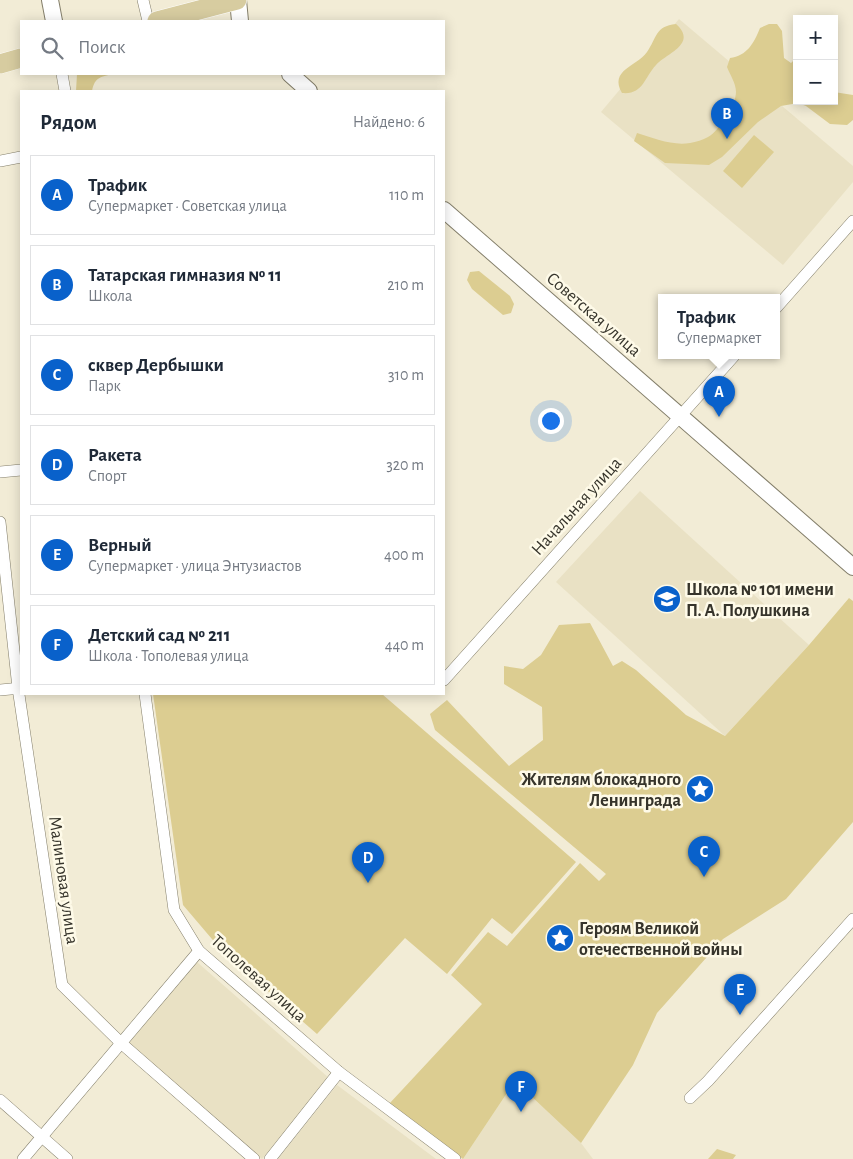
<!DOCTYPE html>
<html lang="ru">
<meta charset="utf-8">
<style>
:root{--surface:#fff;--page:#f6f6f7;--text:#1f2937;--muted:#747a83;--line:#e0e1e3;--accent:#0961cb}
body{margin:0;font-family:"Alegreya Sans",sans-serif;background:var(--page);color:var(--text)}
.controls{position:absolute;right:15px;top:15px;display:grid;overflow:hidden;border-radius:0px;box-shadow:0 2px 12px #0003}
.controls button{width:45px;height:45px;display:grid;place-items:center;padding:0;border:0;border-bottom:1px solid var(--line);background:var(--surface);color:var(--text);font:25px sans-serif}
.you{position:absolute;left:550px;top:420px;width:18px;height:18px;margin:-12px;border:4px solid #fff;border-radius:50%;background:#1a73e8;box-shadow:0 0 0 8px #1a73e833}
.badge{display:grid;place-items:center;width:32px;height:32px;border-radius:50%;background:var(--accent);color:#fff;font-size:16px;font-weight:700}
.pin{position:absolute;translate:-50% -41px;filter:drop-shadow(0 1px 2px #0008)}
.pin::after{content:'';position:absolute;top:26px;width:18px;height:15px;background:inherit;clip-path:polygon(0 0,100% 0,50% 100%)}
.popup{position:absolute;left:658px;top:294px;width:122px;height:65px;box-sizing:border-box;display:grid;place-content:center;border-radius:0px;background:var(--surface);filter:drop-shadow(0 1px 4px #0005);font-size:16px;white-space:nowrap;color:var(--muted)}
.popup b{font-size:19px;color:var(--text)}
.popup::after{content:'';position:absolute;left:50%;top:100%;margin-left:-10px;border:10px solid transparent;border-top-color:var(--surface)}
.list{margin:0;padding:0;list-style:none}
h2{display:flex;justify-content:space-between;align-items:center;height:65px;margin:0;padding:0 20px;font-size:21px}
h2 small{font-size:16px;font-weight:400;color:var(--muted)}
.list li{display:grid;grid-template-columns:32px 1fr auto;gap:15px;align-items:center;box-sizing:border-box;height:80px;margin:0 10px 10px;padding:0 10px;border:1px solid var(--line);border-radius:0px}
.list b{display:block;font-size:19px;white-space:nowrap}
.list p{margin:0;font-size:16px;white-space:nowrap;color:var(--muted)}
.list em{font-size:16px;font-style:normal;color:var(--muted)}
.icon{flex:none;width:28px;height:28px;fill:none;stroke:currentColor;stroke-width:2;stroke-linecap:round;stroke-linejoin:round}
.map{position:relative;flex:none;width:853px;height:1159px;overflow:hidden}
.search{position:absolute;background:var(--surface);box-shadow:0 2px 12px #0003;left:20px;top:20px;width:425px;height:55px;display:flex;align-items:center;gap:12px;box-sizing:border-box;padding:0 18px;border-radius:0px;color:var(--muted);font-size:19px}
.panel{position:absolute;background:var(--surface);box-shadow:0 2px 12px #0003;left:20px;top:90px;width:425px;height:605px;border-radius:0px}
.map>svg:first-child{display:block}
</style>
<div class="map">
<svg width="853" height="1159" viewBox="0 0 853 1159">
<rect width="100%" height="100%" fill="#f2ecd6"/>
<g fill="#e9e1c4">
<polygon points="679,19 853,166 853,182 783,265 601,112"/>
<polygon points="640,491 809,645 725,736 556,582"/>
<polygon points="197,962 329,1078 262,1159 128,1042"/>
<polygon points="515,1081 581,1143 593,1159 463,1159"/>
<polygon points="337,1085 436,1159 278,1159"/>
</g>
<g fill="#dccd91">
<path d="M676,24C698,44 667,53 656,65C644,78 643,95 622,93C609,70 636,67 647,52C657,38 655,26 676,24Z"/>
<path d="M769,24H777L782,31L784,58L791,63L797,57V101H834V92L853,95V120L847,125L830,124L806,106L798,103L781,106L758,122L722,157L709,165L665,163L634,141L637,133C654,138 672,146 690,143C696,142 703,140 708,137C719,131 736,105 736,92C736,83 730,75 727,67L730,58C747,56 754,43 760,28Z"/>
<path d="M77,74H113C100,77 95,77 92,91H76Z"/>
<polygon points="754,135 774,152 742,188 723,171"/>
<polygon points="479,271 510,296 514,304 511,313 503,315 472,289 467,280 470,272"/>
<polygon points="849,598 853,601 853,822 786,899 723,939 657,1013 633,1065 581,1143 515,1081 463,1159 389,1104 482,1004 451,975 488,932 507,946 580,863 599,881 606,874 435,730 430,714 447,700 509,766 543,740 542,707 504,684 504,666 523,669 541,655 559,625 590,623 613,666 622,661 636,670 686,715 725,736 809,645"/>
<polygon points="153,694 382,694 576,862 512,934 492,918 447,974 405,938 317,1034 223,952 183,905"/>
<polygon points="717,1149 736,1155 733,1159 708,1159"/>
</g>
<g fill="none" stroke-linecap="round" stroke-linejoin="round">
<defs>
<g id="street">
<polyline points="143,0 148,21"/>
<polyline points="62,74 65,91"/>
<polyline points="0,161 21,157"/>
<polyline points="776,308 853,221"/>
<polyline points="0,472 21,470"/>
<polyline points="0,522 18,688 62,985 121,1043 254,1159"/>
<polyline points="444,680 734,356"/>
<polyline points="0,690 21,688"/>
<polyline points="145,694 174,910 199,951 339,1072 455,1159"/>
<polyline points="690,1098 708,1081 853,919"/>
<polyline points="0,1100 67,1159"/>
<polyline points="23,1159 199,951"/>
<polyline points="270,1159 339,1072"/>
</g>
<g id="secondary">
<polyline points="50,0 54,21"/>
<polyline points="238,0 240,21"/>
<polyline points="290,74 309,91"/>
<polyline points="444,210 853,567"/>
</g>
<g id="primary">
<polyline points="157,21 237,0"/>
<polyline points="0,64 21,58"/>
</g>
</defs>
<use href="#street" stroke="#847f6b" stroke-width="12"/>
<use href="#secondary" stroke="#847f6b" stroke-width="18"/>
<use href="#primary" stroke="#fff" stroke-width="20"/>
<use href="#street" stroke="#fff" stroke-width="11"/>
<use href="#secondary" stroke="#fff" stroke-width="16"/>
<use href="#primary" stroke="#d7cca0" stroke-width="19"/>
</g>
<defs>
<symbol id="school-disc" viewBox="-11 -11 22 22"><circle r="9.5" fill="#0961cb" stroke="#fefae8"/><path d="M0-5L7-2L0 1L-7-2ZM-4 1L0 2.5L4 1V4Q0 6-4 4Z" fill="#fff"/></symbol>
<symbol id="sight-disc" viewBox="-11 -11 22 22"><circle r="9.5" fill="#0961cb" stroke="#fefae8"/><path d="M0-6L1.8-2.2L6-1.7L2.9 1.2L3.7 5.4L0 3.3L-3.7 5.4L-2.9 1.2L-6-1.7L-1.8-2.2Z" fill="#fff"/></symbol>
</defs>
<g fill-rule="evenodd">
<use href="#school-disc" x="651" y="583" width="32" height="32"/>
<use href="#sight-disc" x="684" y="773" width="32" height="32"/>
<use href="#sight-disc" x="544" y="922" width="32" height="32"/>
</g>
<g text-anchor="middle" stroke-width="5" stroke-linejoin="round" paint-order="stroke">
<g font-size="18" fill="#36342b" stroke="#fefae8">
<text transform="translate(594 314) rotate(41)" y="6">Советская улица</text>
<text transform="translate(576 506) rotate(-48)" y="6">Начальная улица</text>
<text transform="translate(64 880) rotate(82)" y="6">Малиновая улица</text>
<text transform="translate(259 978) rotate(42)" y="6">Тополевая улица</text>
</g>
<g font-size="18" font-weight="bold" fill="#36342b" stroke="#fefae8" text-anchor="start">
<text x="686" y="595">Школа № 101 имени<tspan x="686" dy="21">П. А. Полушкина</tspan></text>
<text x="681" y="785" text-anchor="end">Жителям блокадного<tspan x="681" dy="21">Ленинграда</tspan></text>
<text x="579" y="934">Героям Великой<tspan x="579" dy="21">отечественной войны</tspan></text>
</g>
</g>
</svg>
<div class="controls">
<button>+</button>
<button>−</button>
</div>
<div class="you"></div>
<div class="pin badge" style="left:719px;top:417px">A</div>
<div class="popup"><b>Трафик</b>Супермаркет</div>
<div class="pin badge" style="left:727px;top:139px">B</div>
<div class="pin badge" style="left:704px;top:877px">C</div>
<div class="pin badge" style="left:368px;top:883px">D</div>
<div class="pin badge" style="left:740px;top:1015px">E</div>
<div class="pin badge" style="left:521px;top:1112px">F</div>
<div class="search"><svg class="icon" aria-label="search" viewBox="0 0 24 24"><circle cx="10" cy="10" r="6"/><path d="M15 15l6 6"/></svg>Поиск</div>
<section class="panel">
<h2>Рядом<small>Найдено: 6</small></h2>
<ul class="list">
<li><span class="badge">A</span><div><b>Трафик</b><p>Супермаркет · Советская улица</p></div><em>110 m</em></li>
<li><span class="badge">B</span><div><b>Татарская гимназия № 11</b><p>Школа</p></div><em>210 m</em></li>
<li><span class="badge">C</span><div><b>сквер Дербышки</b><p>Парк</p></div><em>310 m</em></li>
<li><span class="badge">D</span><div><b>Ракета</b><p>Спорт</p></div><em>320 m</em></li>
<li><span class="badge">E</span><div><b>Верный</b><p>Супермаркет · улица Энтузиастов</p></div><em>400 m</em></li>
<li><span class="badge">F</span><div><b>Детский сад № 211</b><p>Школа · Тополевая улица</p></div><em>440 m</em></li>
</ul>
</section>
</div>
